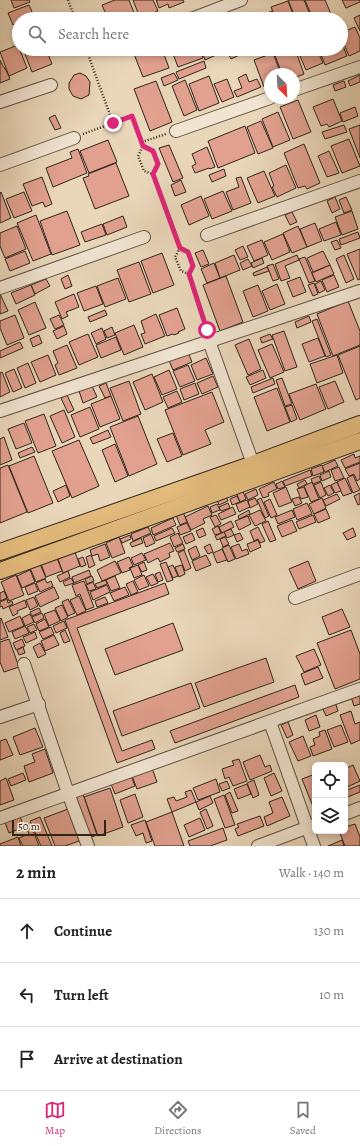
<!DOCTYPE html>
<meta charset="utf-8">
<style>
:root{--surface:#fff;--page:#f2f2f2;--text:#222;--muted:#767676;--line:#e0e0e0;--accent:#db2777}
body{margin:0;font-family:Alegreya,serif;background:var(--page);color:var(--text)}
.controls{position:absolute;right:12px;bottom:12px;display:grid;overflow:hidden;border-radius:6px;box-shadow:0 2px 6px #0003}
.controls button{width:36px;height:36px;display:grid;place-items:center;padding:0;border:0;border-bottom:1px solid var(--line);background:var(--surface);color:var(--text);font:20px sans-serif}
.compass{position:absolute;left:264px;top:68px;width:36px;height:36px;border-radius:50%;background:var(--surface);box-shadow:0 2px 6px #0003;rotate:156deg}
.scale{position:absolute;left:12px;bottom:10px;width:94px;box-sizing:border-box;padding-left:4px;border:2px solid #2e251b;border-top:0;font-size:11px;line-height:14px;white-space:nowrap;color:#2e251b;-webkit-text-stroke:3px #f1e5d2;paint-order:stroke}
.stop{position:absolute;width:12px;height:12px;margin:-9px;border:3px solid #db2777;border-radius:50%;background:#fff}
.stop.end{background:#db2777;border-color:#fff;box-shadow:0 1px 4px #0008}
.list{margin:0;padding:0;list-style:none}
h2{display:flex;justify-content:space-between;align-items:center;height:52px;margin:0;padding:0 16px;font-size:17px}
h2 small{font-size:13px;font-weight:400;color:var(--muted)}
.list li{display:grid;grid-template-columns:26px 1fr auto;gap:12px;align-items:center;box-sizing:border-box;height:64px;padding:0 16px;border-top:1px solid var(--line)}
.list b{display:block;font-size:15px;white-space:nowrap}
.list em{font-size:13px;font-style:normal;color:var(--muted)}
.icon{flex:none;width:22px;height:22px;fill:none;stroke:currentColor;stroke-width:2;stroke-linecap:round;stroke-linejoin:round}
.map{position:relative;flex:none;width:360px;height:846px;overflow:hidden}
.search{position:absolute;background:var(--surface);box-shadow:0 2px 6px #0003;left:12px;right:12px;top:12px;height:44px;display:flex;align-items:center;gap:10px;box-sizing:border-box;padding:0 14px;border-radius:22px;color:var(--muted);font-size:15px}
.sheet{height:244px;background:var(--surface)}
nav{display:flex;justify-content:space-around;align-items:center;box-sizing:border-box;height:56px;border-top:1px solid var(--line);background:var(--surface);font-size:11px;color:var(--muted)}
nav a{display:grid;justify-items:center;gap:2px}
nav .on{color:var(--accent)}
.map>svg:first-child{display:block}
</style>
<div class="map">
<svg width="360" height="846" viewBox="0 0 360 846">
<rect width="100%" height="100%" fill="#ead7ba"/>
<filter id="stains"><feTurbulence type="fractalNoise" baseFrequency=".005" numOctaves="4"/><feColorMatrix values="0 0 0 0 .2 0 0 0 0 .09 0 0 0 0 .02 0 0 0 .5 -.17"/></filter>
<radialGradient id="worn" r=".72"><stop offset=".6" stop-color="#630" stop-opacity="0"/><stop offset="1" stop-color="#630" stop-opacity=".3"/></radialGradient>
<g fill="#e2a18f" stroke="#2e251b">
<polygon points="11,0 29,0 30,2 14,8"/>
<polygon points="115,0 129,0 136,18 133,19 108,19 102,5"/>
<polygon points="133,0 153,0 158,11 140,18"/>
<polygon points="156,0 183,0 184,2 169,8 168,4 159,8"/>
<polygon points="288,0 304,0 312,19 296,19"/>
<polygon points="305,0 325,0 331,14 319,19 313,19"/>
<polygon points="342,0 360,0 360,2 346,8"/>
<polygon points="288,1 295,19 276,19 271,7"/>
<polygon points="29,5 34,16 28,19 19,19 19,22 13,25 8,13"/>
<polygon points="272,11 276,19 255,19"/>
<polygon points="252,12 255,19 236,19"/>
<polygon points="360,15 360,31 354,18"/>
<polygon points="355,27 360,38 360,51 349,56 341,37 341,33"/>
<polygon points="341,41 347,56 325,65 320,52 323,51 323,49 341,49"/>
<polygon points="18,45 27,68 9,76 0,52"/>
<polygon points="23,49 46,49 52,64 32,72"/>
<polygon points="147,49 162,49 169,68 143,77 134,54"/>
<polygon points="177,49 199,49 203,58 178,67 172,51"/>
<polygon points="201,49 224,49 225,51 205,60"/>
<polygon points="242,49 245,49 246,52 231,59 229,55"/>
<polygon points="286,49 295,49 304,74 294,78 294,74 282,74 274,53"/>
<polygon points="297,49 317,49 323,63 306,70"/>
<polygon points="273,53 281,74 270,74 270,85 264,87 254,60"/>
<polygon points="0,60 4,68 5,68 10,79 0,83"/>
<polygon points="204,61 206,68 179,79 176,72"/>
<polygon points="80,73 86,76 90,82 89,95 81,99 73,96 69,89 69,83 74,75"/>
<polygon points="174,73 178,80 164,86 161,78"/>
<polygon points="246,74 249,82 257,79 261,87 237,97 234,91 242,88 238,78"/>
<polygon points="360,75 360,82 350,86 348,81"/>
<polygon points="209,76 219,103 199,111 189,84"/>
<polygon points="227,79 234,97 222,102 214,84"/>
<polygon points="185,80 197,110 184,116 172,86"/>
<polygon points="156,81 172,122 150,131 134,89"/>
<polygon points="344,81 346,87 335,91 333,85"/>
<polygon points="333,99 342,121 329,127 327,124 321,126 313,107"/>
<polygon points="298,100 311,132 293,139 280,107"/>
<polygon points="355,107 358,116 343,122 340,113"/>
<polygon points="278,112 290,140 273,147 262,119"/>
<polygon points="55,115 61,128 55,130 49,118"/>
<polygon points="261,121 273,148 258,154 247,127"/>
<polygon points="344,125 347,132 325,139 322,132"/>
<polygon points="360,125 360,158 349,129"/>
<polygon points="245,126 255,153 218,168 208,141"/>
<polygon points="349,139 360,166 342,173 331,146"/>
<polygon points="108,140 117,162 89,173 80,151"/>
<polygon points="304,144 320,183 307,189 305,186 298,188 284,153"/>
<polygon points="169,145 183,178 173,182 159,148"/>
<polygon points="207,147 215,167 210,169 209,168 195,173 192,166 196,164 192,154"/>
<polygon points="78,149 87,173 53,187 46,168 72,158 70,152"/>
<polygon points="329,151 339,173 327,177 318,156"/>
<polygon points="116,163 129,196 95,209 83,178 89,176 88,174"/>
<polygon points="286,165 296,188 277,197 272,187 274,186 269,173"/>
<polygon points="224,169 226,176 212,182 209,175"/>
<polygon points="264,171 275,196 258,203 247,178"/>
<polygon points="42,177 52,204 45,207 43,202 32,206 23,184"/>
<polygon points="241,177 251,203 233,210 226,192 239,187 236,178"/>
<polygon points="181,180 186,192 175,196 171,185"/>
<polygon points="223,191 232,211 212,219 204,199"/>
<polygon points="1,192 11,218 0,223 0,193"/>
<polygon points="24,192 32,211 14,218 6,199"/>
<polygon points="201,196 209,216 189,225 181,205"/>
<polygon points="335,197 340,209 332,213 327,201"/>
<polygon points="346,197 352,210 344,213 339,200"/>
<polygon points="67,211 80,245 52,255 40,221"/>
<polygon points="352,211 358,229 342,235 335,217"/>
<polygon points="292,212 297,222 290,225 285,215"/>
<polygon points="36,215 51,254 33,261 17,223"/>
<polygon points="123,216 127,227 107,235 103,224"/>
<polygon points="336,222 341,235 324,241 319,229"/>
<polygon points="315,223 322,241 307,247 300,229"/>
<polygon points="102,224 106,235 85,242 81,232"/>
<polygon points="17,226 26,249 5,258 0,246 0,233"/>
<polygon points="298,226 307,247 292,253 283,233"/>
<polygon points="358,232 360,238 341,245 339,239"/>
<polygon points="283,234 290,252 272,260 264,242"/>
<polygon points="262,240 268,255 254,261 247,246"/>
<polygon points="337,240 341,248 335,250 331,242"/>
<polygon points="243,246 248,257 240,260 235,250"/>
<polygon points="360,249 360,279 358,280 347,254"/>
<polygon points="203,250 209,264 201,267 195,253"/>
<polygon points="25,251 30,263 10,271 5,259"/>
<polygon points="323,251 330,265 313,272 307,258"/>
<polygon points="162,253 174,285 153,293 141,261"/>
<polygon points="234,255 240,270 220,278 215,263"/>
<polygon points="297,255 299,260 285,266 290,278 281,281 275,264"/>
<polygon points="344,255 354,279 346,283 336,259"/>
<polygon points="305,257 315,281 309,283 299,259"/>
<polygon points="262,258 264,263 253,268 251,263"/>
<polygon points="248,259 252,266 243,270 240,263"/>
<polygon points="139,262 151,294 129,302 117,270"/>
<polygon points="214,263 220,278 207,283 201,269"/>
<polygon points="273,264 279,279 273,281 267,266"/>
<polygon points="330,265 334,274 316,282 312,273"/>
<polygon points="267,267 269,271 254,276 253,273"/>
<polygon points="68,275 72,286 65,289 61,279"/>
<polygon points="334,275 339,287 327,292 322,280"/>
<polygon points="226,276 243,322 220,331 203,285"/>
<polygon points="300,277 306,292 293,297 287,282"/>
<polygon points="118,278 126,299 105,307 97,286"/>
<polygon points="46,279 50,286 35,294 31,285"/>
<polygon points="321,281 325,290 319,293 315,284"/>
<polygon points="314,283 318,294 313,296 308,285"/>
<polygon points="277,284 285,304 270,310 262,291"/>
<polygon points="31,285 35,295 16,304 11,293"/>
<polygon points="258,285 268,311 253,317 243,291"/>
<polygon points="96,286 103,304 84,311 77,293"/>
<polygon points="0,294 8,311 0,314"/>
<polygon points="74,294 79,307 66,312 68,316 62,319 55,302"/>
<polygon points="348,301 360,331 360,345 333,356 317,314"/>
<polygon points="35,302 46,328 29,335 18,310"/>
<polygon points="177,308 185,329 178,332 179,333 174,335 173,334 167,336 159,315"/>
<polygon points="105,310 107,315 90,322 88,317"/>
<polygon points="156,314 165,336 145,344 141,334 145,333 141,321"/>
<polygon points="15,315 24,338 7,345 0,328 0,321"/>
<polygon points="59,315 64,325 55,329 50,319"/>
<polygon points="309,316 311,322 297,328 295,322"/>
<polygon points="317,319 331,355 326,357 312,321"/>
<polygon points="134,325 143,347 124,355 115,333"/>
<polygon points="64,326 67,334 57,339 53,331"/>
<polygon points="112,327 115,335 107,338 104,331"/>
<polygon points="102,328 106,339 96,344 91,333"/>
<polygon points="284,331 297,367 285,371 272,335"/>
<polygon points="88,334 98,357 79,365 69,342"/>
<polygon points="270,334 273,339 262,343 260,338"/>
<polygon points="39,335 42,343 33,347 30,339"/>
<polygon points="116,337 121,350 101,358 96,345"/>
<polygon points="318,338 325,356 309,362 302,344"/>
<polygon points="249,339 261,369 248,375 235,345"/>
<polygon points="20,342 23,348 0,358 0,351"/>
<polygon points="272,344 284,372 270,378 258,350"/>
<polygon points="67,345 77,368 59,375 55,365 58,363 53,351"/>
<polygon points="360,346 360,398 356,400 338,355"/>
<polygon points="187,350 192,362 173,370 168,358"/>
<polygon points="48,355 56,375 40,382 31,362"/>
<polygon points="337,355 343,373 317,383 310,364"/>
<polygon points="206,358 213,374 197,380 191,365"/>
<polygon points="28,363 36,383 25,388 17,368"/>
<polygon points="188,365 195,381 180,387 173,371"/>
<polygon points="14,369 22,388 13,392 5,373"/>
<polygon points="169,370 177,389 162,395 154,377"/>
<polygon points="263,370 266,378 250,385 246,377"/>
<polygon points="2,372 10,392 0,397 0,373"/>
<polygon points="152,374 163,402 145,410 133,382"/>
<polygon points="213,376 218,387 202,394 197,383"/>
<polygon points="273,378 275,384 253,393 251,387"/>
<polygon points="282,378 292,404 285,406 276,380"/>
<polygon points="129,381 141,414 123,421 110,388"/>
<polygon points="335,381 344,402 328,409 319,387"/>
<polygon points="106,383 111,396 105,398 99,386"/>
<polygon points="195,383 199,394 184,400 180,389"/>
<polygon points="316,384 326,409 300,420 289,394"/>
<polygon points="92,386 97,397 83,403 79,391"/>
<polygon points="277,388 290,422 267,431 254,397"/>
<polygon points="177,391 182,402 168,408 163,397"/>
<polygon points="212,392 224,422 205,430 211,444 183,455 165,410"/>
<polygon points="67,395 74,410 68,413 61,398"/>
<polygon points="111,396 120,419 100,427 91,404"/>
<polygon points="292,405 297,419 291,422 285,407"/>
<polygon points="90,407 99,429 80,437 71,415"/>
<polygon points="64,410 75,437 62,443 50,416"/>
<polygon points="44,414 56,446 38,453 25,421"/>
<polygon points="138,416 157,464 129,476 110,427"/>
<polygon points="24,423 32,443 16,449 8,429"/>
<polygon points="108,430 111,437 93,444 90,438"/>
<polygon points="173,433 182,456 167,462 157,439"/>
<polygon points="4,437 12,460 0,465 0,439"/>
<polygon points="79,440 99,486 72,498 52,451"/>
<polygon points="115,444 128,476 115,482 102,450"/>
<polygon points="32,447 35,452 20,458 18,453"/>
<polygon points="354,454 355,458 360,456 360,462 345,468 341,460"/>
<polygon points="34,456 53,503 28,513 9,466"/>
<polygon points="335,460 338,466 325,472 322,466"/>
<polygon points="360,463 360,479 357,481 354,474 349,476 345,469"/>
<polygon points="8,465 27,512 0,523 0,468"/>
<polygon points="322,465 324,472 313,476 311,469"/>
<polygon points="339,467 344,478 335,481 331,470"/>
<polygon points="310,470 312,476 285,486 283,481"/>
<polygon points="329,471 331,477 322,481 320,475"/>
<polygon points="353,475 360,490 353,493 347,478"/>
<polygon points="319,476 321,481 313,484 311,479"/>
<polygon points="345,478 352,493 343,496 337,482"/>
<polygon points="305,480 307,484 299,488 297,484"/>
<polygon points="282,481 285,487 278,489 276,484"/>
<polygon points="274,482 277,489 268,493 269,496 263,498 259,489"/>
<polygon points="312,482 319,499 311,502 304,486"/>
<polygon points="321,482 326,495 320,498 314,485"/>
<polygon points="337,482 341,491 335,493 331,485"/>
<polygon points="66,485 70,496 58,502 53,491"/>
<polygon points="330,485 334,493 328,496 324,488"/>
<polygon points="286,487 292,502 279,507 273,493"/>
<polygon points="304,487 308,497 301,499 297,489"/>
<polygon points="242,489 246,499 240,502 236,492"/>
<polygon points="256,489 258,495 248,500 245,494"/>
<polygon points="360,493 360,504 358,505 354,496"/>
<polygon points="337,494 340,499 326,506 323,500"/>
<polygon points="226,496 228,501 219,505 217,500"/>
<polygon points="237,496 240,502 232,505 230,499"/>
<polygon points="299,497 302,503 295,506 292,499"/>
<polygon points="255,498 258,504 250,508 248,501"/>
<polygon points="261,498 269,516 265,518 257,500"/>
<polygon points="322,498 326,508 314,514 309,504"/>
<polygon points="270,499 277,515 271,518 264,502"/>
<polygon points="247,500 250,507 239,512 236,504"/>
<polygon points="228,503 230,508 221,511 219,507"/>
<polygon points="307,503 312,514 297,520 293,509"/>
<polygon points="217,504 220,510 212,513 210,507"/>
<polygon points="208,506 212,515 203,519 205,523 191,530 185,517"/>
<polygon points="233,507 236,514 221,520 218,514"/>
<polygon points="326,509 330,518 318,523 314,514"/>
<polygon points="249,510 250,514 239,519 238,516"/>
<polygon points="260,510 266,521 255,526 249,515"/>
<polygon points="292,510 295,517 278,524 275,517"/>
<polygon points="183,512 187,522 180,525 176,515"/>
<polygon points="216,515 221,524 215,527 210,517"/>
<polygon points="313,515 316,522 299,529 296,522"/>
<polygon points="248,516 251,524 239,530 235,521"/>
<polygon points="173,518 176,525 153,535 151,528"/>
<polygon points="292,520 297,531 282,537 277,526"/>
<polygon points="231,521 234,527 222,533 219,527"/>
<polygon points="268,521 276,540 270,542 262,524"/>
<polygon points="187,523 191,531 180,535 177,527"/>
<polygon points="218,526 221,533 215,535 212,529"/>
<polygon points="148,527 151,533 133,541 131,534"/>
<polygon points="258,527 265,541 260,543 258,539 254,541 250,531"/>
<polygon points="172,528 175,533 156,541 154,536"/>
<polygon points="203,528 206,535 199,538 196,531"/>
<polygon points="353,528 356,536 347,540 343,533"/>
<polygon points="231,529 234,535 227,538 224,532"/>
<polygon points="224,532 226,536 217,540 215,536"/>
<polygon points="178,533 183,543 174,547 170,537"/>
<polygon points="192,533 195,540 186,544 183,537"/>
<polygon points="240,533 243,539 237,542 234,535"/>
<polygon points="151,534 155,543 146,547 143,538"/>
<polygon points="130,535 131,539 122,543 120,539"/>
<polygon points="119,537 125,553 112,558 106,543"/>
<polygon points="225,537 229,544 223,547 220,539"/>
<polygon points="141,538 143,543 132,547 130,543"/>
<polygon points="258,540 261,547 250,552 247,544"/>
<polygon points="170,543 174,551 169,553 170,557 160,562 158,558 148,563 144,554"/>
<polygon points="105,544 110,557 100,561 98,554 92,556 90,550"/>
<polygon points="183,544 185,549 177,552 175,548"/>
<polygon points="210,544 213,552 208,554 204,547"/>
<polygon points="239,544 242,551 247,549 249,554 236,559 231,547"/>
<polygon points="229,545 235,559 228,562 222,548"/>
<polygon points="196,546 200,556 192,560 188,550"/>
<polygon points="222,549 227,560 217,563 213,553"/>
<polygon points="184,550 191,568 185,571 178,553"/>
<polygon points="75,552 80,566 63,573 58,559"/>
<polygon points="142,553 146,560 134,565 131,558"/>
<polygon points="91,555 95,565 89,568 86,557"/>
<polygon points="206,555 211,565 196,571 192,561"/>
<polygon points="83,557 86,565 81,567 78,559"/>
<polygon points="129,557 133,566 129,568 130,570 122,573 117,562"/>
<polygon points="57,558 62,571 46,577 41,564"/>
<polygon points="115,561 121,573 102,581 97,570"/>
<polygon points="308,561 316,581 298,589 289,569"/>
<polygon points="144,562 147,570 142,572 138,565"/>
<polygon points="166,562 173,580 167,582 160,564"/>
<polygon points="40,564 46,578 36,582 30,568"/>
<polygon points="138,565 142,575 134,578 130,568"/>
<polygon points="173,565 178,576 173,578 168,567"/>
<polygon points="182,565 185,574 179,577 175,567"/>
<polygon points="30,570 35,582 22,588 17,576"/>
<polygon points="89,570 91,576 74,583 72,577"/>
<polygon points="68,571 70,577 60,582 57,576"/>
<polygon points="160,572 163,580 158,582 155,574"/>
<polygon points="153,574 158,583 151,586 146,577"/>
<polygon points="16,575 24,595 9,601 1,582"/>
<polygon points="144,575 149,586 139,590 134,580"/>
<polygon points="92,576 94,581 87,584 85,579"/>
<polygon points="115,576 120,588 111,591 106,580"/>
<polygon points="71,578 74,583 65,586 63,582"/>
<polygon points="45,579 47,583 51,581 53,586 40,592 36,583"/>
<polygon points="106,580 107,584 97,588 95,584"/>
<polygon points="84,581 94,607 86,610 80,594 76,596 72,585"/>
<polygon points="133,581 138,592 131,595 126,584"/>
<polygon points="93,582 96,589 89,591 86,585"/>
<polygon points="35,583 38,591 28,595 25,587"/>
<polygon points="165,583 169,594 77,628 122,751 152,740 155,749 117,763 65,620"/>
<polygon points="107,585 110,592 93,600 90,592"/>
<polygon points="54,587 59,598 40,607 35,596"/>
<polygon points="125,587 129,595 114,601 110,593"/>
<polygon points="4,591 7,598 0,601 0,593"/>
<polygon points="79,596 86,611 77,615 70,600"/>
<polygon points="34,597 38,606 30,610 26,600"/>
<polygon points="105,597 108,603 97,607 95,601"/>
<polygon points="7,599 8,603 12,601 13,604 3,609 2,606 0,607 0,602"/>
<polygon points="68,599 75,613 68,616 62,602"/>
<polygon points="25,600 27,607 17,611 18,613 13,616 9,607"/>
<polygon points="62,605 68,617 61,621 55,608"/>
<polygon points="39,608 41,612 32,616 30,612"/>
<polygon points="342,609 350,627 329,635 322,617"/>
<polygon points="55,610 60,621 49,626 44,614"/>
<polygon points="42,613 44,618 35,623 32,617"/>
<polygon points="30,614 34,622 25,626 22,618"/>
<polygon points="20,616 24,626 9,632 5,623"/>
<polygon points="1,618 8,637 0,640 0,619"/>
<polygon points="45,619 49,627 39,631 36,624"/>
<polygon points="64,621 67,628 56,633 53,626"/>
<polygon points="173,623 183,650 115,675 105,649"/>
<polygon points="34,624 37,630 30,633 27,627"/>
<polygon points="25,626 29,633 15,639 12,632"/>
<polygon points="51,627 54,634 43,639 39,632"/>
<polygon points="65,630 70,641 64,643 60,633"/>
<polygon points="351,630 360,654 360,679 335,689 317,643"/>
<polygon points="35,632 37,638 26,643 23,637"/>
<polygon points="54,635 59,645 45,651 41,641"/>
<polygon points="9,639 19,667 4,672 0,662 0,642"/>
<polygon points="22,639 25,646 16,650 13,643"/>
<polygon points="40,643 46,654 38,658 33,647"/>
<polygon points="23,647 25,653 19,655 17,650"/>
<polygon points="314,649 321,665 304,672 296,656"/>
<polygon points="266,658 274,682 204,707 195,683"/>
<polygon points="318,667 323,678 305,685 301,674"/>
<polygon points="191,683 200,708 122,736 113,711"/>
<polygon points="295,685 299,697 175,743 170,731"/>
<polygon points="360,694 360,704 354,706 351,697"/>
<polygon points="335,702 338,711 326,716 322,707"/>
<polygon points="351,711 355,724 360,722 360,740 351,744 340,715"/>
<polygon points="316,715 320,727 309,731 305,720"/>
<polygon points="288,722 293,735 287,738 281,725"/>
<polygon points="341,725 348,742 334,747 327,730"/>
<polygon points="35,728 43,747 20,755 13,737"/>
<polygon points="325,730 332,749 313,756 310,747 315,745 313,739 320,736 319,732"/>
<polygon points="303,736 311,756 298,761 289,742"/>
<polygon points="6,739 13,755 0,760 0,741"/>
<polygon points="45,749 53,773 29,782 24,766 35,762 32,754"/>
<polygon points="260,755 265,767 270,765 272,771 250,780 243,762"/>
<polygon points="239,759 247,781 233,786 229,777 225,779 222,769 234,765 232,761"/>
<polygon points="353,765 360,781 345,788 345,769"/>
<polygon points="152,768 157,782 137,789 132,776"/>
<polygon points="23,773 26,780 11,786 8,779"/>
<polygon points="274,773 282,791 271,796 264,778"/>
<polygon points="315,774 315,809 314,809 302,779"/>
<polygon points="131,776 135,786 115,794 111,784"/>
<polygon points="6,778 14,800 0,805 0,781"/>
<polygon points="216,779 220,792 198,800 193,788"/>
<polygon points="254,780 259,795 253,798 247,783"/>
<polygon points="227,781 230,788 222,791 219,784"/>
<polygon points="247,784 251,794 238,799 234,789"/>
<polygon points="360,785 360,792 345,798 345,791"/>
<polygon points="110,788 123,827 98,836 84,797"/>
<polygon points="191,790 196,802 172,812 167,799 174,797 176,801 187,797 185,792"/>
<polygon points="230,792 238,811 232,813 225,795"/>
<polygon points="83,794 97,835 89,838 74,797"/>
<polygon points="135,794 143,817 128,823 120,800"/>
<polygon points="224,795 235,825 225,828 214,799"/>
<polygon points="210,796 213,803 199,810 196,802"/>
<polygon points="282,797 290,816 267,826 264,817 273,813 269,802"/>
<polygon points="68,809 79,841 65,846 55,846 44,818"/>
<polygon points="206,809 213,826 207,829 200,812"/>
<polygon points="172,812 184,846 155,846 146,822"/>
<polygon points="19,814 24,827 9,833 4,820"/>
<polygon points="260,816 264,826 238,836 235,829 239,827 237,824"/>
<polygon points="40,817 52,846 41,846 30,821"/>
<polygon points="200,818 205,830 189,837 184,825"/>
<polygon points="145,820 152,841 146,843 143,833 136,836 131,825"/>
<polygon points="355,824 360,837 360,846 345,846 339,831 345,831 345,827"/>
<polygon points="32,828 39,846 23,846 19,838 29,834 27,830"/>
<polygon points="223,828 227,840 210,846 190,846 188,841"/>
<polygon points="18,837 21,846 0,846 0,844"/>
<polygon points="342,840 344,846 328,846"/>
</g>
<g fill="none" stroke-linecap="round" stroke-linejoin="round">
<defs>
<g id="minor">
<polyline points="191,19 241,0"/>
<polyline points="294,90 360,67"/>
<polyline points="0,102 51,85"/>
<polyline points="176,131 270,98"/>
<polyline points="0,165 74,138"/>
<polyline points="207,235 360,181"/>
<polyline points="0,288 144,237"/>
<polyline points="209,341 253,464"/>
<polyline points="0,411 360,291"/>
<polyline points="295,598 360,574"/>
<polyline points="24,664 68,793 88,846"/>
<polyline points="0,717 39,704"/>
<polyline points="270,722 314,846"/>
<polyline points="345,814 360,808"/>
<polyline points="0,818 360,689"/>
<polyline points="258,846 314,825"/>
</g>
<g id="major">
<polyline points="0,552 253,464 360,424"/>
<polyline points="0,571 360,441"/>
</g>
</defs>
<use href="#minor" stroke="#5d5243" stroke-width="14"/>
<use href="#major" stroke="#2e251b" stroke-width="18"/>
<g stroke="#2e251b" stroke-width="2.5" stroke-dasharray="1 2" stroke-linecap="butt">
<polyline points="68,0 75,19"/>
<polyline points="86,49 113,123 132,116 143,146 138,156 144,171 153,174"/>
<polyline points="83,134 113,123"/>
<polyline points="142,142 166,134"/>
<polyline points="143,146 153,151 158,164 153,174 180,248 188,252 193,266 189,274 207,330"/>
<polyline points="180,248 175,257 181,271 189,274"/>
</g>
<use href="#minor" stroke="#f1e5d2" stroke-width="12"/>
<use href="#major" stroke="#e5bc7d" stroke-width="16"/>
</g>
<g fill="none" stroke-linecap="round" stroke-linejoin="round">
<polyline stroke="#db2777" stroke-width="5" points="113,123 132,116 143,146 153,151 158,164 153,174 180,248 188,252 193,266 189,274 207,330"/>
</g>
<rect width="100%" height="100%" filter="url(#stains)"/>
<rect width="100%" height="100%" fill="url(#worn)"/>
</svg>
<div class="controls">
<button><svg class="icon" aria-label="locate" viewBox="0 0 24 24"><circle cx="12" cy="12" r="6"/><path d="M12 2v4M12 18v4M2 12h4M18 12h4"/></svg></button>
<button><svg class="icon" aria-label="layers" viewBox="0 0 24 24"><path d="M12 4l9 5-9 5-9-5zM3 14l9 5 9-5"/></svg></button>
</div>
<svg class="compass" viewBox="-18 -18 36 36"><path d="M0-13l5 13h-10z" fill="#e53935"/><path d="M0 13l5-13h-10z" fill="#767676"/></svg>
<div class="scale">50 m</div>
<div class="stop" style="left:207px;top:330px"></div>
<div class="stop end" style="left:113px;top:123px"></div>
<div class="search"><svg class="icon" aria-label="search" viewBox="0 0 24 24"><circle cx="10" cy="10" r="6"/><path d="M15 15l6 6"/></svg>Search here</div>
</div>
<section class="sheet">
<h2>2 min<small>Walk · 140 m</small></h2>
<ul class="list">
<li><svg class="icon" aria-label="ahead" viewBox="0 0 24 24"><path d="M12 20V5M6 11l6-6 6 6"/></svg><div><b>Continue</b></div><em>130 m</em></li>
<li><svg class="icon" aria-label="left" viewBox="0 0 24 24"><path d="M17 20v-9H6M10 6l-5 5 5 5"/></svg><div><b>Turn left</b></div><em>10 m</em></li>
<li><svg class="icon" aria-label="arrive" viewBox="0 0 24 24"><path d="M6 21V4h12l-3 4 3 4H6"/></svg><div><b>Arrive at destination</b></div></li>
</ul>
</section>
<nav>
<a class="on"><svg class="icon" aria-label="map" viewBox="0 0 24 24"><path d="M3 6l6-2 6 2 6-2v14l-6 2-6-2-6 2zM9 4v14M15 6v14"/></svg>Map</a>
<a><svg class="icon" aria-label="directions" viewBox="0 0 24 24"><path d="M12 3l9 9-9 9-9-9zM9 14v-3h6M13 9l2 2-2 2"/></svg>Directions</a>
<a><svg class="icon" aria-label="saved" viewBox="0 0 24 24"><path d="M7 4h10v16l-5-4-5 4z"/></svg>Saved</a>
</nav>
